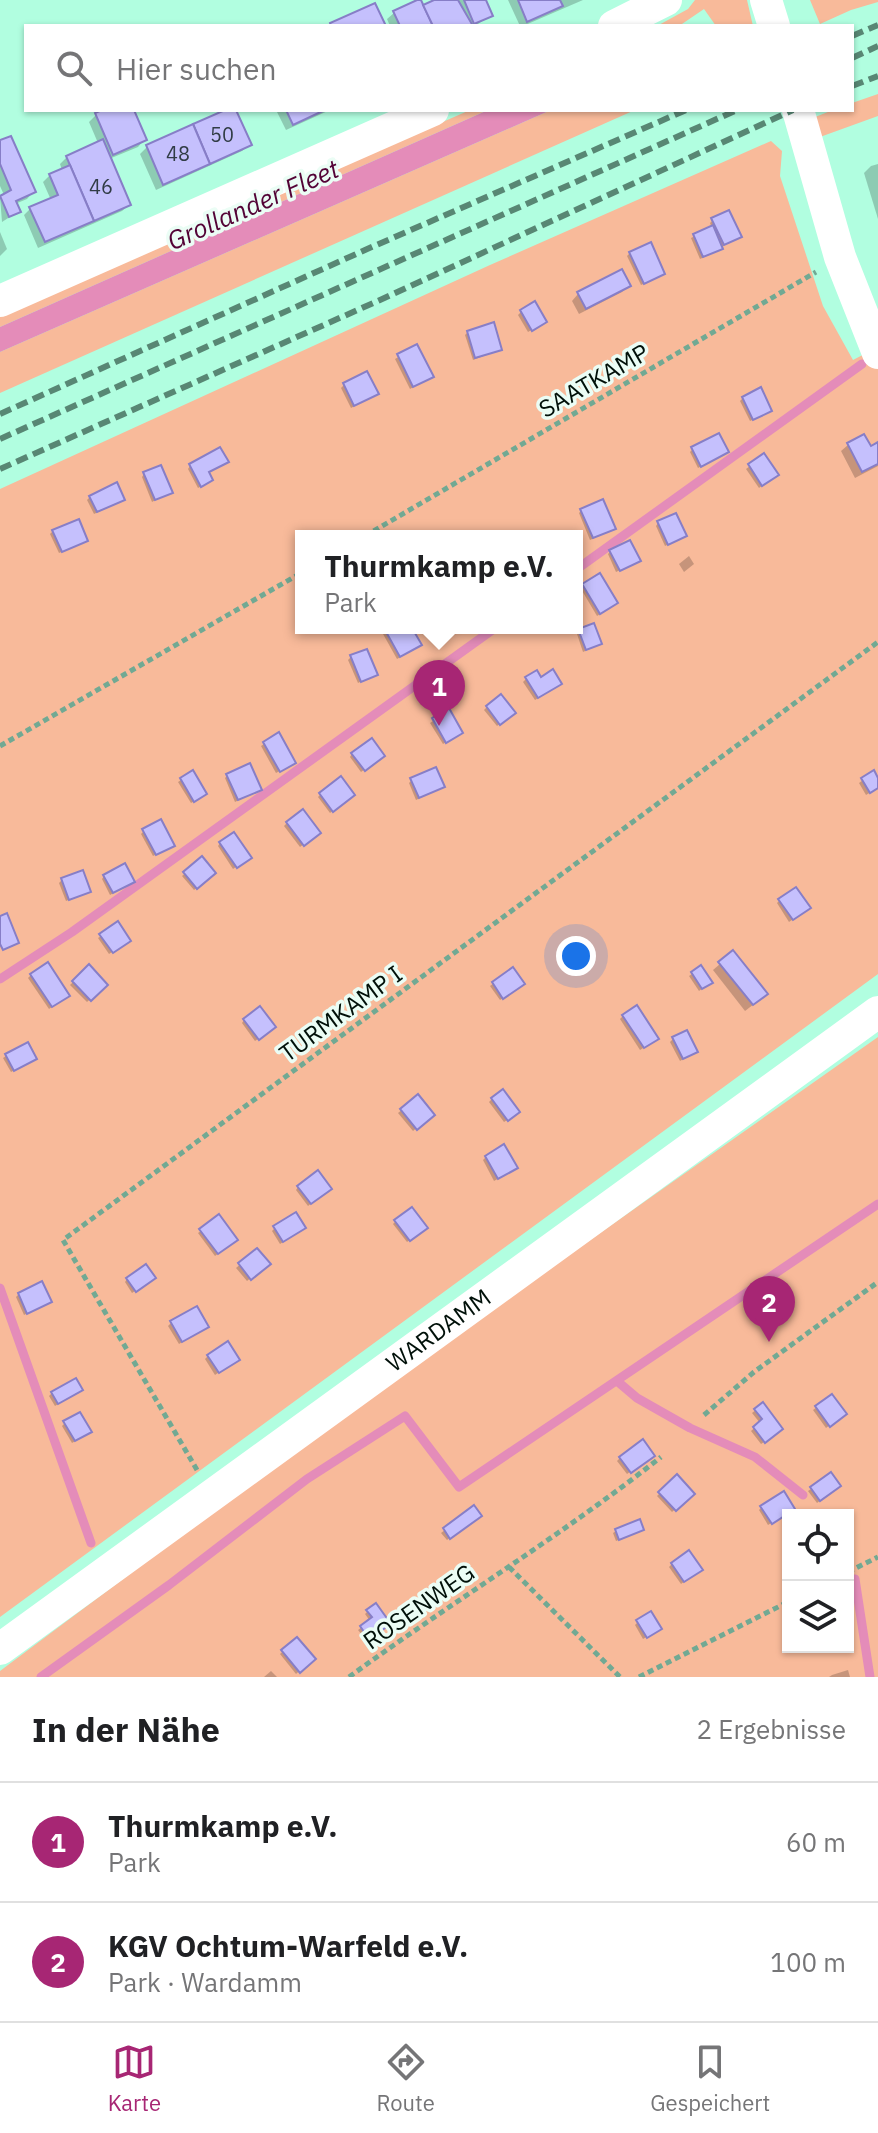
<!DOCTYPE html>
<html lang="de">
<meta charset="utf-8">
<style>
:root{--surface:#fff;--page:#f6f6f6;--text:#202124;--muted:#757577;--line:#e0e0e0;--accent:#a72674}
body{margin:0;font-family:"IBM Plex Sans",sans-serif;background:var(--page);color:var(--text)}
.controls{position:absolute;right:24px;bottom:24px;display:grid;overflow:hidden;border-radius:0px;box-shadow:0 2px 6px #0004}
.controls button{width:72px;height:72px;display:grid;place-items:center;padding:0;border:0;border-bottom:2px solid var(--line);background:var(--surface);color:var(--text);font:40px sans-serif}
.you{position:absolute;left:576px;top:956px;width:28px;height:28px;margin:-20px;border:6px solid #fff;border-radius:50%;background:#1a73e8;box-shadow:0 0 0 12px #1a73e833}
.badge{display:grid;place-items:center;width:52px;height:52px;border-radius:50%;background:var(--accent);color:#fff;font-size:26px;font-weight:700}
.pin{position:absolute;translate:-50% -66px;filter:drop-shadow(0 2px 4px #0008)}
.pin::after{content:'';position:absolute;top:42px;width:28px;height:24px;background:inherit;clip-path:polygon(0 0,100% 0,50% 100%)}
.popup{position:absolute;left:295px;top:530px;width:288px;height:104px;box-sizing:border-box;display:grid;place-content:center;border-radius:0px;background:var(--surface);filter:drop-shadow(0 2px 6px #0005);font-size:26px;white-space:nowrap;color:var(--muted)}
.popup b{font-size:30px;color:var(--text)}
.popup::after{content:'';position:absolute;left:50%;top:100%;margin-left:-16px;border:16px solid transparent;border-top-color:var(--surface)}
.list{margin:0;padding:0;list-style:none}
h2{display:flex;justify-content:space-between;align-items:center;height:104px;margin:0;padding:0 32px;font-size:34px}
h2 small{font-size:26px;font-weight:400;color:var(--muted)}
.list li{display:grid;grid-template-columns:52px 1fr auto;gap:24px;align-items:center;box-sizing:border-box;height:120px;padding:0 32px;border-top:2px solid var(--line)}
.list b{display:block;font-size:30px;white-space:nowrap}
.list p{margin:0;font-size:26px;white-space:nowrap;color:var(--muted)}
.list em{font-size:26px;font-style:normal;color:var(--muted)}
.icon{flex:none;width:44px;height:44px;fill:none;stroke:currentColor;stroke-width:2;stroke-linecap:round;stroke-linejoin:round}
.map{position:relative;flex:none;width:878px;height:1677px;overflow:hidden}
.search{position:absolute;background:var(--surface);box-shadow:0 2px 6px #0004;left:24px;right:24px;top:24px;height:88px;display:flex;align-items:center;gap:20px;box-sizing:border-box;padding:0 28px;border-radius:0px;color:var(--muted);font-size:30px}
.sheet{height:344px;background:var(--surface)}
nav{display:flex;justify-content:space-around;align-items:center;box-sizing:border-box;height:112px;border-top:2px solid var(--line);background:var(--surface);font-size:22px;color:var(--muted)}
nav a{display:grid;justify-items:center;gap:4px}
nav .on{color:var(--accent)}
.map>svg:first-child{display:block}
</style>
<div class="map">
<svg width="878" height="1677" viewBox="0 0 878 1677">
<rect width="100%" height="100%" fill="#b1fee0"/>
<g fill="#f8ba9a" fill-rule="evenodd">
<polygon points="695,0 747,0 753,26 716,26 704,9 679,26 657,26 688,9"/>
<polygon points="810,0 878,0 878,2 851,10 820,24"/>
<polygon points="878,94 878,116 820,137 815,117 833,110 852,110 852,103"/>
<polygon points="470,110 488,110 0,327 0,316"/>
<polygon points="551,110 635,110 0,393 0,352"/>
<path d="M771,141L782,151L780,176L823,306L853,360L878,347V974L0,1617V489L490,265ZM301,536H577V628H301Z"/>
<path d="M878,1037V1677H0V1671L349,1410ZM788,1515H848V1647H788Z"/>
</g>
<polygon fill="#e48cb9" points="488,110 551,110 0,352 0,327"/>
<g fill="#0003">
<polygon points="439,0 484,0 491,15 475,26 390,26 387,19 394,13 422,8"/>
<polygon points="508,0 583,0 523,26 520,26"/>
<polygon points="107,110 132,110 144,140 138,147 109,159 129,205 122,211 38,248 24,215 30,209 51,200 43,182 50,175 62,170 60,164 67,157 98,143 89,122 96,115"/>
<polygon points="228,110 243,110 235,113 249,145 242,151 156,190 140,154 147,147"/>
<polygon points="276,110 330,110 286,130"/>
<polygon points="0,143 33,192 27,199 15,204 19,211 2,222 0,197 4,195 0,186"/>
<polygon points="878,164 878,219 864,173 871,166"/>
<polygon points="713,220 739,237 721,247 718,251 700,259 691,238 712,228 710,223"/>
<polygon points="0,232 7,249 0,256"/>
<polygon points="630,253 660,276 641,285 627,256"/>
<polygon points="628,286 622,292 579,314 572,301 578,294"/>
<polygon points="521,312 542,324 528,332 518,315"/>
<polygon points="468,332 500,350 473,360 465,335"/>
<polygon points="416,347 431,377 410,389 395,359"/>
<polygon points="344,385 376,394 351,408 341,388"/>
<polygon points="743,398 767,413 750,421 740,401"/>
<polygon points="848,445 870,449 878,445 878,466 855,478 841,451"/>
<polygon points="693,449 723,455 698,468 690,452"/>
<polygon points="764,456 774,477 759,488 746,469"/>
<polygon points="223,464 207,473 208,483 198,488 188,469 190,466"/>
<polygon points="144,474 170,492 152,502 142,477"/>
<polygon points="90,497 120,502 94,514 87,500"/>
<polygon points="582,510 610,531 590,540 579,513"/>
<polygon points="658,523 685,536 665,546 656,526"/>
<polygon points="53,531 83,543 59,553 50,534"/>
<polygon points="611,551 635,563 616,572 608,554"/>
<polygon points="689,556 694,564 684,572 679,564"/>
<polygon points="583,586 613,606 597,616 581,589"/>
<polygon points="392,628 409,628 417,648 397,659 383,634"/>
<polygon points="447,628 472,628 450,636"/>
<polygon points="579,631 600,644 583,652 577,634"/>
<polygon points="351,657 376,674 358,683 348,660"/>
<polygon points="526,679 540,679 556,687 535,700 523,682"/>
<polygon points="487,707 513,713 497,726 484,710"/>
<polygon points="448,711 458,735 443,744 430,723"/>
<polygon points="278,735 291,765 276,773 261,746"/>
<polygon points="352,754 380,758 361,772 350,757"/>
<polygon points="873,773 878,788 866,795 859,783"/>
<polygon points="228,775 260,789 235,802 225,778"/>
<polygon points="181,780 202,797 191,803 178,782"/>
<polygon points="412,780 442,787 416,800 409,783"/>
<polygon points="320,795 350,797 330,813 318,797"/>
<polygon points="287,823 316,835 300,847 284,826"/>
<polygon points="144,831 169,848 153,856 141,834"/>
<polygon points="220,843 246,860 233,869 218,846"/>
<polygon points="202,859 214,873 194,890 182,876"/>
<polygon points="104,876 130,884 110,895 102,879"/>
<polygon points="62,880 88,891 66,901 59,883"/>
<polygon points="780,900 805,911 789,922 777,903"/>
<polygon points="101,936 126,943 109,954 98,938"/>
<polygon points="720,964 758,1001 745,1011 713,970"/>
<polygon points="89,967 106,985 87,1002 70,985"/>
<polygon points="701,968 707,985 699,991 689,976"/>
<polygon points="512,970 519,987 500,1000 490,986"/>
<polygon points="31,975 65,998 49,1009 28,978"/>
<polygon points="623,1016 654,1041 640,1050 620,1019"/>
<polygon points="244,1020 271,1030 255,1041 242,1023"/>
<polygon points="673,1039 696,1052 680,1061 670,1042"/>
<polygon points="6,1056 32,1061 11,1072 3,1058"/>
<polygon points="418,1097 432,1115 413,1131 398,1113"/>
<polygon points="492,1099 515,1115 504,1122 489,1102"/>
<polygon points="486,1157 512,1171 494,1181 483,1160"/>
<polygon points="298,1187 327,1191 308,1206 296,1190"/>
<polygon points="396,1221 422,1231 407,1242 393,1224"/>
<polygon points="275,1228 301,1231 280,1244 272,1231"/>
<polygon points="201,1231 233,1242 215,1256 198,1233"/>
<polygon points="257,1250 268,1264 247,1281 236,1268"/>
<polygon points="127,1279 150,1281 132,1293 125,1282"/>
<polygon points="19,1294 49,1302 24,1315 16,1297"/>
<polygon points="171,1323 203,1330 179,1344 168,1326"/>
<polygon points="208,1356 234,1362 215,1375 205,1359"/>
<polygon points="78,1392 55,1406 49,1396 52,1393"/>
<polygon points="832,1396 842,1416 826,1428 813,1410"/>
<polygon points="762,1405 778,1432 761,1444 751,1431 760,1423 752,1413"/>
<polygon points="65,1423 87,1434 72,1443 62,1426"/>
<polygon points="620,1458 650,1458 627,1474 617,1461"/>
<polygon points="677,1477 692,1494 672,1512 657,1496"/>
<polygon points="811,1489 836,1489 817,1503 808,1491"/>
<polygon points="474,1508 476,1518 447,1540 441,1533"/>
<polygon points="761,1508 790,1512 768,1525 759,1510"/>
<polygon points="642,1530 616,1541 613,1533 616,1531"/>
<polygon points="672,1564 697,1572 681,1584 669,1567"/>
<polygon points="368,1611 385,1626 366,1640 358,1630 370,1621 365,1614"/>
<polygon points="638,1622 657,1631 643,1639 635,1625"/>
<polygon points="296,1640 313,1659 296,1674 280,1654"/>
<polygon points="848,1670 850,1677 829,1677 832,1675"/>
<polygon points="271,1671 277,1677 264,1677"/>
</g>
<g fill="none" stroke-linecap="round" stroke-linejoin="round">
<g stroke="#e48cb9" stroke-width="9">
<polyline points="577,569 862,364"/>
<polyline points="0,979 72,932 495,628"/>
<polyline points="0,1288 91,1543"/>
<polyline points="617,1381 637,1398 690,1428 755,1457 803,1495"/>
<polyline points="855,1579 870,1677"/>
<polyline points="41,1677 169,1585 307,1479 405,1416 459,1487 878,1204"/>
</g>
</g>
<g fill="#c5c0fd" stroke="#877ec7" stroke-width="2">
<polygon points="417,0 421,0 433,26 400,26 393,11"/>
<polygon points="434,0 458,0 473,26 433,26 423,5"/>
<polygon points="464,0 486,0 493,16 474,24"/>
<polygon points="518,0 560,0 563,6 527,22"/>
<polygon points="375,3 386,26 331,26 330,23"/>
<polygon points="102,110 134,110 147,140 113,155 95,113"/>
<polygon points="225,110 236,110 252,145 210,164 193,124"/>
<polygon points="286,110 325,110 293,125"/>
<polygon points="193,124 210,164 163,185 146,145"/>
<polygon points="11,136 36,192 16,201 21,212 9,217 0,196 11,190 0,164 0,140"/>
<polygon points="103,139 131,205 94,221 66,156"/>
<polygon points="70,165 94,221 45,242 29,207 58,195 49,174"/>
<polygon points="729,210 742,237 724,245 711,218"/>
<polygon points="713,225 723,249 703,257 693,234"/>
<polygon points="651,242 665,274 644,284 629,252"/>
<polygon points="622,269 631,286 586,309 577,292"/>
<polygon points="535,301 547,322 532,331 520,310"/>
<polygon points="494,322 502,350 475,358 467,331"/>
<polygon points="417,344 434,377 413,387 397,354"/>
<polygon points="367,371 379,394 354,406 343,383"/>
<polygon points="761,387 772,411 753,420 742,397"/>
<polygon points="719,433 729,452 701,467 691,447"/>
<polygon points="864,434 871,446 878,442 878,464 862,472 847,443"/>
<polygon points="220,447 229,462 209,472 213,480 201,487 189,464"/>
<polygon points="764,453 779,475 762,486 748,464"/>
<polygon points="161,465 173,493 155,500 143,472"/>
<polygon points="117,482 125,500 97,512 89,496"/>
<polygon points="603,499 616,529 593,538 580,509"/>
<polygon points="676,513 687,536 668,545 657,521"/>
<polygon points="79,519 88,541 62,552 52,530"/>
<polygon points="630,540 641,561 620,571 609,550"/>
<polygon points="600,573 618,603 600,614 582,584"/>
<polygon points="594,623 602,644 586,650 578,629"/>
<polygon points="388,628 412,628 422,645 400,657 385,630"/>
<polygon points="367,649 378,675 361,682 350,655"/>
<polygon points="553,669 562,684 538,698 525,677 537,670 541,677"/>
<polygon points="501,694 516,713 500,725 486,706"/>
<polygon points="449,708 463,733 446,743 432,718"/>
<polygon points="279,732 296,763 280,772 263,742"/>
<polygon points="372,738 385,756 365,771 351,753"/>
<polygon points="250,763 262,790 238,800 226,774"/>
<polygon points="436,767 445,787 419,798 410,778"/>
<polygon points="193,770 207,794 194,802 180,778"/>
<polygon points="874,770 878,778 878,788 870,793 861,778"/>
<polygon points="341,776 355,795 333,812 319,793"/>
<polygon points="303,809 321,833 304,846 286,822"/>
<polygon points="161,819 175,846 156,855 142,829"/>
<polygon points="234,832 252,858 237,868 219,842"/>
<polygon points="202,856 216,873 197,889 183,872"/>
<polygon points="125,863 135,882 113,893 103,875"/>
<polygon points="83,870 91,892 69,900 61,878"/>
<polygon points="796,887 811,908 793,920 778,899"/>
<polygon points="7,913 19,943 3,950 0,944 0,916"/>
<polygon points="118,921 131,941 113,953 99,934"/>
<polygon points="733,950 768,994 753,1005 718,962"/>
<polygon points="48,962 70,996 52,1007 30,974"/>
<polygon points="89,964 108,985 91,1001 72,981"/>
<polygon points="701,965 713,983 702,989 691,972"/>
<polygon points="513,967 525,984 503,999 492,982"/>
<polygon points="637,1005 659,1039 644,1048 622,1015"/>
<polygon points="260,1006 276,1027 259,1040 243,1019"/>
<polygon points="687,1030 698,1052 683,1059 672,1037"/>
<polygon points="28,1042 37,1059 14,1071 5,1054"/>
<polygon points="503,1089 520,1112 508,1121 491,1098"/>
<polygon points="418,1094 435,1115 417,1130 400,1109"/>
<polygon points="504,1144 518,1168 498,1179 485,1156"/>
<polygon points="318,1170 332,1189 311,1204 297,1186"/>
<polygon points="412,1207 428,1228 410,1241 394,1220"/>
<polygon points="296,1212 306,1228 283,1242 273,1226"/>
<polygon points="219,1214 238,1240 218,1254 199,1229"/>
<polygon points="257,1248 271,1264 251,1280 238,1263"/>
<polygon points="146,1264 156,1278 136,1292 126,1278"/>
<polygon points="42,1281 52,1302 27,1314 18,1293"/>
<polygon points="197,1306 209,1327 182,1342 170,1321"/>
<polygon points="228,1341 240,1360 219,1373 207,1355"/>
<polygon points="76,1378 83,1390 58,1404 51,1392"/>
<polygon points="832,1394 847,1414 830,1427 815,1406"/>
<polygon points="763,1402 783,1429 765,1443 753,1427 762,1419 754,1409"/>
<polygon points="80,1412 92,1432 75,1441 63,1421"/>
<polygon points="643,1439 655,1456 631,1473 619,1457"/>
<polygon points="831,1472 841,1486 820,1501 810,1487"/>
<polygon points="677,1474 695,1494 676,1511 658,1492"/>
<polygon points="784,1491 795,1509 772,1524 760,1506"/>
<polygon points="474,1505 482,1516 450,1539 443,1528"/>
<polygon points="640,1519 644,1530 619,1540 615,1529"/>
<polygon points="689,1550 703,1570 684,1582 671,1563"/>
<polygon points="376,1603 391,1624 369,1639 360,1626 372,1617 366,1610"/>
<polygon points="651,1611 662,1629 647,1638 636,1620"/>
<polygon points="297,1637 316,1659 300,1673 281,1650"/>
</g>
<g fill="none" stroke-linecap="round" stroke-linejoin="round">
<g stroke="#71a993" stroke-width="5" stroke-dasharray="6 4" stroke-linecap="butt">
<polyline points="365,536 816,272"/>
<polyline points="0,746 301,573"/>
<polyline points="704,1415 754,1372 878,1282"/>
<polyline points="197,1470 63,1240 878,642"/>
<polyline points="509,1567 620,1677"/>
<polyline points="848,1572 878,1557"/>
<path d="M349,1677C452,1602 561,1536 661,1457"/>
<polyline points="639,1677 788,1602"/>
</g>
<g stroke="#fff" stroke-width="32">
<polyline points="766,0 774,26"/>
<polyline points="614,26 666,0"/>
<polyline points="798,110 840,257 878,353"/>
<polyline points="0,301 433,110"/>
<path id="s1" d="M0,1649L878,1012"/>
</g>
<g stroke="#588774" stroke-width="6" stroke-dasharray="12 6" stroke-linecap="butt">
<polyline points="852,36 878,25"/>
<polyline points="852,58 878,46"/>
<polyline points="852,86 878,76"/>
<polyline points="0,414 365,250 686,110"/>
<polyline points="0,439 737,110"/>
<polyline points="0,469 380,300 793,110"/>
</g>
</g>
<g text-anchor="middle" stroke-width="7" stroke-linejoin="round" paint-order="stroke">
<g font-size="20" fill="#313c46">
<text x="222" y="142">50</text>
<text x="178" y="161">48</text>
<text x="101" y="194">46</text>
</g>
<g font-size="24" fill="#001009" stroke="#ebfdf5">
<text transform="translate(594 381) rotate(-30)" y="8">SAATKAMP</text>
<text transform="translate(341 1014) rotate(-36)" y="8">TURMKAMP I</text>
<text dy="8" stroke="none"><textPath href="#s1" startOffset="542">WARDAMM</textPath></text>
<text transform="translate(419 1607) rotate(-35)" y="8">ROSENWEG</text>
</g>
<g font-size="26" font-style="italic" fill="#530336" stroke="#ebfdf5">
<text transform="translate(253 205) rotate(-24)" y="9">Grollander Fleet</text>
</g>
</g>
</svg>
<div class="controls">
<button><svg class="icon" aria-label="locate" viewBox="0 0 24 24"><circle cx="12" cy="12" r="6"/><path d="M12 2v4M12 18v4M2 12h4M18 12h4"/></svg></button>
<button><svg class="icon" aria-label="layers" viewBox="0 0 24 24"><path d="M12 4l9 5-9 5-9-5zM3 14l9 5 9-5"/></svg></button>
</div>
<div class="you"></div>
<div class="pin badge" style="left:439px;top:726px">1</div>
<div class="popup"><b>Thurmkamp e.V.</b>Park</div>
<div class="pin badge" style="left:769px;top:1342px">2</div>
<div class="search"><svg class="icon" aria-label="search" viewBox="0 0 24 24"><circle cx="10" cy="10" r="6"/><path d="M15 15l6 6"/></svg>Hier suchen</div>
</div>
<section class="sheet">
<h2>In der Nähe<small>2 Ergebnisse</small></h2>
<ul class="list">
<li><span class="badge">1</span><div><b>Thurmkamp e.V.</b><p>Park</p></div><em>60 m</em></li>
<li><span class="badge">2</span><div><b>KGV Ochtum-Warfeld e.V.</b><p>Park · Wardamm</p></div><em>100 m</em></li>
</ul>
</section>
<nav>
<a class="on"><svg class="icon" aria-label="map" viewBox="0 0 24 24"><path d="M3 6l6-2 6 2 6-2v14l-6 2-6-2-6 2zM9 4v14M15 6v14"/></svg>Karte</a>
<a><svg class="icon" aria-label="directions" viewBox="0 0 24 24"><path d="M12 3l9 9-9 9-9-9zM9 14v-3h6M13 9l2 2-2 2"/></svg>Route</a>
<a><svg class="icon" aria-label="saved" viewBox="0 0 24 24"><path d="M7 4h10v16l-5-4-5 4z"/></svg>Gespeichert</a>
</nav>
